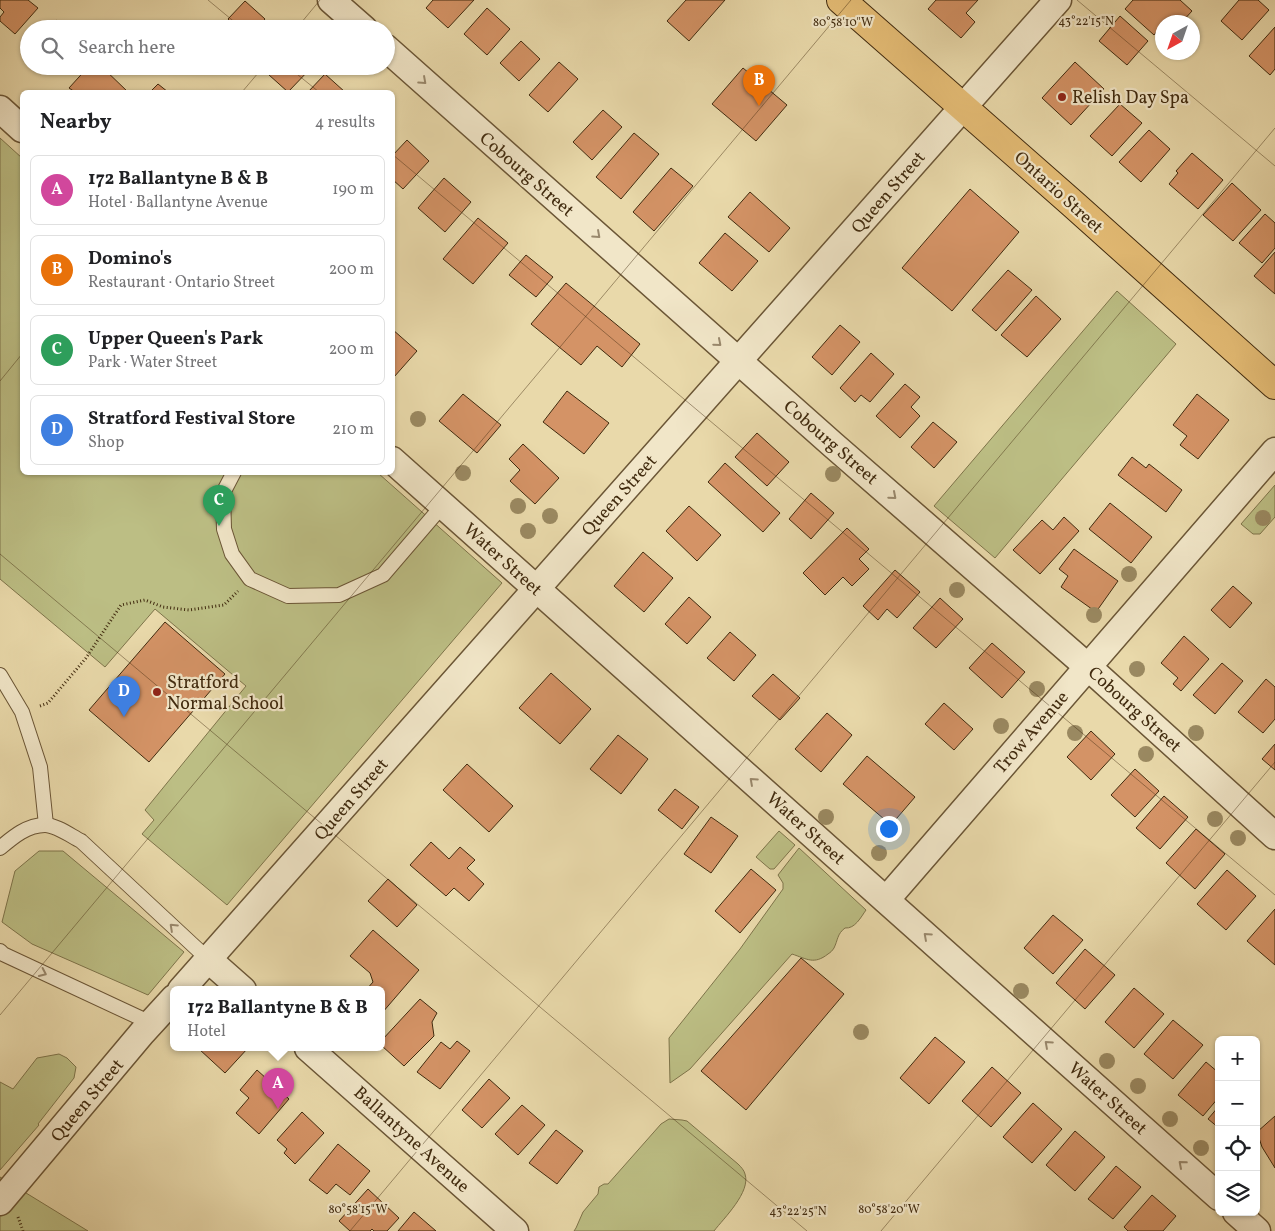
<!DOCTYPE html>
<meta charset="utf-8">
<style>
:root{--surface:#fff;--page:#f2f2f2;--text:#202124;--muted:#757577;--line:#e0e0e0;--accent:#8f2418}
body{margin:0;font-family:Vollkorn,serif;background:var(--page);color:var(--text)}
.controls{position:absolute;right:15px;bottom:15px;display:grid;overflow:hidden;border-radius:8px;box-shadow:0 1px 4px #0004}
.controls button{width:45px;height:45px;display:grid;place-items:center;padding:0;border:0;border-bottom:1px solid var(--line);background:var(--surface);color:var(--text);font:25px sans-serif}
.compass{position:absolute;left:1155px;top:15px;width:45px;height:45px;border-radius:50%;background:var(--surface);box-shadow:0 1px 4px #0004;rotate:220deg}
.you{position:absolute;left:888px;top:828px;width:18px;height:18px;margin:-12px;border:4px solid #fff;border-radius:50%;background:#1a73e8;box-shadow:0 0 0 8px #1a73e833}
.badge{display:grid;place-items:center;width:32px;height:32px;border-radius:50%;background:var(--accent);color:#fff;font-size:16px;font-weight:700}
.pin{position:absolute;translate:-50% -41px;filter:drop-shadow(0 1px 2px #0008)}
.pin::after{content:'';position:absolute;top:26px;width:18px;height:15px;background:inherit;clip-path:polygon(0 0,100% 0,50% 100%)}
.popup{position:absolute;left:170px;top:986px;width:215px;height:65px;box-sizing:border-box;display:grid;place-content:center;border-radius:8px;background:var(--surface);filter:drop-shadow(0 1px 4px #0005);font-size:16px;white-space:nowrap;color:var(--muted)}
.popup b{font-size:19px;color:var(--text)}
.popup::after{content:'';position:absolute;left:50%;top:100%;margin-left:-10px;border:10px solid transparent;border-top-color:var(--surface)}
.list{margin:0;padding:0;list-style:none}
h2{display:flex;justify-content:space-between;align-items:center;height:65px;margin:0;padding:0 20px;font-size:21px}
h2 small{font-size:16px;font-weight:400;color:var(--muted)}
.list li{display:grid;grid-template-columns:32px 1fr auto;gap:15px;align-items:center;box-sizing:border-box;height:70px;margin:0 10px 10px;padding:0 10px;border:1px solid var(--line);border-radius:8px}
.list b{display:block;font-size:19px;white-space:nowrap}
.list p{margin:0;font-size:16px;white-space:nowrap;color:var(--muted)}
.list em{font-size:16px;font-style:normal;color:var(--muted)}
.icon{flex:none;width:28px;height:28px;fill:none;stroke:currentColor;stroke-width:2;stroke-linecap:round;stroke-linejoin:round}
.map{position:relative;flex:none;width:1275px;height:1231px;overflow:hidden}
.search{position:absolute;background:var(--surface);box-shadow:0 1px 4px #0004;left:20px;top:20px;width:375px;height:55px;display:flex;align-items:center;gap:12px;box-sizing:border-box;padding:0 18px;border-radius:28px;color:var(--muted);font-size:19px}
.panel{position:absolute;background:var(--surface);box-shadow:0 1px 4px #0004;left:20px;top:90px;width:375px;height:385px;border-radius:8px}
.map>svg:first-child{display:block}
</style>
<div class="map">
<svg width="1275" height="1231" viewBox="0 0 1275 1231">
<rect width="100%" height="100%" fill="#e9d9aa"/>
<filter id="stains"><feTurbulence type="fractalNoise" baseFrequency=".004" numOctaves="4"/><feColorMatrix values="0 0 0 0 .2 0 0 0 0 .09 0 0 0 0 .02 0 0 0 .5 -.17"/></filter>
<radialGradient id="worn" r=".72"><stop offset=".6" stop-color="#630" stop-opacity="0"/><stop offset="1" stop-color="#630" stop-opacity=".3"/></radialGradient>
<g fill="#bcbe84" stroke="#7e744a">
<polygon points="0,138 22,158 22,472 378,473 502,583 227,905 142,834 154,820 145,810 246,686 155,609 105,667 0,579"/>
<polygon points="1117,291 1176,344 995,558 934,506"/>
<polygon points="1275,485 1275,517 1260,534 1253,534 1241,524"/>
<polygon points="779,831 795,845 774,869 770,869 756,857"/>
<path d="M799,848L866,910C861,917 855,929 845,928C837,934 838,940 834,948C832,951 831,952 828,954C814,965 807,959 792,954L690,1069L670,1083L669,1038L740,949L783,889V883L778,875Z"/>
<polygon points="39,851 63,851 184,952 148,995 32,944 2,922 15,871"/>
<polygon points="59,1054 67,1058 76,1067 74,1078 38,1124 39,1125 0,1170 0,1082 13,1089 37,1058"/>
<path d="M669,1119L682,1120L687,1121L738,1164C741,1167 744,1170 745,1174C751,1192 724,1218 714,1231H574L576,1228L583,1212L598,1194L599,1187L604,1184H608L661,1124Z"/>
<polygon points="0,1177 88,1231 0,1231"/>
</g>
<g fill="#d49366" stroke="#412b0f">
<polygon points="0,0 28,0 38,8 15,34 0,21 0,17 4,12 0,8"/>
<polygon points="433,0 474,0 448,28 426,8"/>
<polygon points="686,0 725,0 689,41 667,21"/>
<polygon points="936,0 978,0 966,13 975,22 961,38 928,9"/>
<polygon points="1133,0 1180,0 1192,11 1182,22 1162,22 1162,25 1154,35 1125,9"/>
<polygon points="1239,0 1258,0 1269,10 1242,40 1221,21"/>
<polygon points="245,1 265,19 256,29 238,29 228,19"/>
<polygon points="487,8 510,29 487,55 464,34"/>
<polygon points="1120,16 1148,41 1127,65 1099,41"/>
<polygon points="56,20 67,29 49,29"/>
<polygon points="1275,27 1275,69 1270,75 1249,56"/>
<polygon points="521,41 540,59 519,81 500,63"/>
<polygon points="559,62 578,79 548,112 529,95"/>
<polygon points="1075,62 1104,89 1071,125 1042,98"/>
<polygon points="89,66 101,66 128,92 75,92 69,88"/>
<polygon points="259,66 309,66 311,68 288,92"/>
<polygon points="743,68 787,105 756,141 712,104"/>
<polygon points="325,74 345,92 308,92"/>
<polygon points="158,84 168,92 150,92"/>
<polygon points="1120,104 1142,123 1112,156 1090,136"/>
<polygon points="603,110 622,127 592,160 573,142"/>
<polygon points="1149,130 1170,149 1141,182 1119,162"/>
<polygon points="634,133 659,154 621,199 596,177"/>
<polygon points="407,140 429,161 403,189 392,179 392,156"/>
<polygon points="1192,153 1223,180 1198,209 1169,184 1178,173 1176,171"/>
<polygon points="671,168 693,186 654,231 633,212"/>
<polygon points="444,178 471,202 445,232 418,208"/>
<polygon points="1232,183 1261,210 1233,241 1203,215"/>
<polygon points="970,189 1019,232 952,311 902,268"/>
<polygon points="750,192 790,228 769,252 728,217"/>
<polygon points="1265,214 1275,223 1275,248 1262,263 1239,243"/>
<polygon points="478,218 508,243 473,284 443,259"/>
<polygon points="725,233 758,261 732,291 699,263"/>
<polygon points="1275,252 1275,294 1254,276"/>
<polygon points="526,255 553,277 536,297 509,275"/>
<polygon points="1008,270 1032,290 996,331 972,310"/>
<polygon points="566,283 640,344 622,367 597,346 581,365 531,324"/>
<polygon points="1036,296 1061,319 1027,357 1001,335"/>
<polygon points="840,325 860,342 832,375 812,357"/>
<polygon points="392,329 417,351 394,377 392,376"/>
<polygon points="871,353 894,374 870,402 861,395 855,402 840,388"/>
<polygon points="905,384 920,397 911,407 920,416 900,438 876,416"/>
<polygon points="567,391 609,423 584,454 543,422"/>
<polygon points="463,394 501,425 477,453 439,421"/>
<polygon points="1197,394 1229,420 1198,459 1180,445 1187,436 1173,425"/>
<polygon points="933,422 957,442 934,468 911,447"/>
<polygon points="757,433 789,462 767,486 735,457"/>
<polygon points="523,444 559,478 535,504 510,481 520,470 509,459"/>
<polygon points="1132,457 1146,468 1149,464 1182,490 1166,512 1118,475"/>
<polygon points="725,463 780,513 763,532 708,482"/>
<polygon points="811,493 834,513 811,539 789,519"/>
<polygon points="1110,503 1152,537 1131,563 1089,529"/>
<polygon points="689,506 721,535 697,561 666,531"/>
<polygon points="1064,517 1079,531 1040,574 1013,550 1042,520 1053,530"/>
<polygon points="847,528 869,549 859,559 869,569 852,586 843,577 825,595 803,573"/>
<polygon points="1074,549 1118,581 1096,612 1061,587 1068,576 1059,569"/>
<polygon points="643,552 673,578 644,612 614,586"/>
<polygon points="895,570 920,592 897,618 887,609 878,620 863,606"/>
<polygon points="1233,586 1252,603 1230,628 1211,610"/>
<polygon points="689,597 711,617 687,644 665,624"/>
<polygon points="940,598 963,619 936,648 913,628"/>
<polygon points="165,622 225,674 149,762 89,710"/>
<polygon points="730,632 756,655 734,681 707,658"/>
<polygon points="1184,636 1209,659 1181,691 1173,684 1178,678 1161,663"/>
<polygon points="992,643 1025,672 1002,698 969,668"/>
<polygon points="1222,663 1243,681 1215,714 1193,695"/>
<polygon points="551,673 591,709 560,744 519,708"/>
<polygon points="773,674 800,698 780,720 752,696"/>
<polygon points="1266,679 1275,687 1275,719 1263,733 1238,712"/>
<polygon points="944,703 973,729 954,750 925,724"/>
<polygon points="827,713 852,735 821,772 795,749"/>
<polygon points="1091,731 1115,754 1091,780 1067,757"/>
<polygon points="618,735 648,759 621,794 590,769"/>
<polygon points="1275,744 1275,770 1262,759"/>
<polygon points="867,756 915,797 891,825 843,784"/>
<polygon points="467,764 513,806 489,832 443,790"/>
<polygon points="1135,769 1159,791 1135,817 1111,795"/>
<polygon points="675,789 699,807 682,829 658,810"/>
<polygon points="1164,796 1188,817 1160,849 1136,828"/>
<polygon points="711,817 738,836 711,873 684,854"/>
<polygon points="1196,829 1225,854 1195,889 1166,863"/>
<polygon points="431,842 449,859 460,847 475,860 467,868 484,884 469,901 454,888 446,896 410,865"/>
<polygon points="751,869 776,890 740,933 715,911"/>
<polygon points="1227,870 1256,896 1226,930 1197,904"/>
<polygon points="388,879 417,905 397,927 368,901"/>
<polygon points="1275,909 1275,965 1247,941"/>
<polygon points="1053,915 1083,940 1053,974 1024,948"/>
<polygon points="373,930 419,970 382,1013 382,990 366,990 373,982 370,973 350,956"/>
<polygon points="1085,949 1115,975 1085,1009 1056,983"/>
<polygon points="801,958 844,994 746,1110 701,1071"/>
<polygon points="1134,988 1164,1014 1134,1048 1105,1022"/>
<polygon points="420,999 437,1013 432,1022 434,1036 404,1066 382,1046 382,1040"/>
<polygon points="1173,1020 1203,1045 1173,1079 1144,1054"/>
<polygon points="935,1037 965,1062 929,1104 900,1078"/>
<polygon points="457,1041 470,1051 440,1089 417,1072 441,1042 450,1049"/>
<polygon points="200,1048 248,1048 225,1073 199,1049"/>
<polygon points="1206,1062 1219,1073 1219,1097 1203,1116 1178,1095"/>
<polygon points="992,1067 1021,1093 991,1127 962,1101"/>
<polygon points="257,1070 289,1099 259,1134 236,1113 249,1098 240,1090"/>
<polygon points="489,1079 510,1098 482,1128 462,1110"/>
<polygon points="1033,1103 1062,1129 1032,1163 1003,1137"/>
<polygon points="522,1105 545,1125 518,1155 495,1134"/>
<polygon points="1219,1106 1219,1128 1208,1119"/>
<polygon points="302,1112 324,1133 295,1164 284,1153 287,1149 277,1140"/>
<polygon points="1275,1116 1275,1168 1262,1147 1257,1132"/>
<polygon points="556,1130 583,1151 557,1184 529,1163"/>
<polygon points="1075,1131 1105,1157 1075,1191 1046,1165"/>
<polygon points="338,1144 370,1171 350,1195 336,1184 327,1194 309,1180"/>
<polygon points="1116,1166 1141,1187 1113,1219 1088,1199"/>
<polygon points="368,1189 399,1218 387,1231 374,1231 372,1229 370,1231 350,1231 339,1221"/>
<polygon points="1152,1195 1176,1216 1163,1231 1128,1231 1124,1227"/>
<polygon points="414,1212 436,1231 398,1231"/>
</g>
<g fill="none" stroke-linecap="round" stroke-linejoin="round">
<defs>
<g id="service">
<polyline points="234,472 223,493 224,529 232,554 250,579 288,596 339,595 383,575 443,505"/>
<polyline points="0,675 22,712 40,767 46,825"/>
<path d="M0,848C13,837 27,825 45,825C56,825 71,836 81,841L209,960"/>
<polyline points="0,951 3,954 151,1023"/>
</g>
<g id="minor">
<polyline points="331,0 364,29"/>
<polyline points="386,48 832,444 1088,667 1275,836"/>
<polyline points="0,109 22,129"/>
<polyline points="392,460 1219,1197"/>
<polyline points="886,900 1275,451"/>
<polyline points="209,960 243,990"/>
<polyline points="181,990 1058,0"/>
<polyline points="308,1048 515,1231"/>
<polyline points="0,1202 142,1033 174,998"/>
<polyline points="1236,1212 1257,1231"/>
</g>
<polyline id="primary" points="841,0 1073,204 1275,385"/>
</defs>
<use href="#service" stroke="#6b5636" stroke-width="16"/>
<use href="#minor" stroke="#6b5636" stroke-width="29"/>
<use href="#primary" stroke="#412b0f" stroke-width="30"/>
<g stroke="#412b0f" stroke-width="3" stroke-dasharray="1 2.5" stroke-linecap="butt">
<polyline points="40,706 48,703 86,658 121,605 145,600 163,607 189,610 224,605 238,591"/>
<polyline points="18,1217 23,1231"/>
</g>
<use href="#service" stroke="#f1e6c8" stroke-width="14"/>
<use href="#minor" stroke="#f1e6c8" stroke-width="26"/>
<use href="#primary" stroke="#e4bc75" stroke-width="28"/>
</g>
<g fill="#9a8961">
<circle cx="418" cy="419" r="8"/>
<circle cx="463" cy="473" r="8"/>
<circle cx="833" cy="474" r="8"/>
<circle cx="518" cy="506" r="8"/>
<circle cx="550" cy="516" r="8"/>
<circle cx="1263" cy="518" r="8"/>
<circle cx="528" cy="531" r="8"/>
<circle cx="1129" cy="574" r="8"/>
<circle cx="957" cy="590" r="8"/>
<circle cx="1094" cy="615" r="8"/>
<circle cx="1137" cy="669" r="8"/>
<circle cx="1037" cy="689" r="8"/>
<circle cx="1001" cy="726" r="8"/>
<circle cx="1075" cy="733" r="8"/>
<circle cx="1196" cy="733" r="8"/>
<circle cx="1146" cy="754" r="8"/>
<circle cx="826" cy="817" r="8"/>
<circle cx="1215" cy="819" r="8"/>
<circle cx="1238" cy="838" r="8"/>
<circle cx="879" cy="853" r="8"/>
<circle cx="1021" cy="991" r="8"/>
<circle cx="861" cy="1032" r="8"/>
<circle cx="1107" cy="1061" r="8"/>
<circle cx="1138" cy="1086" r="8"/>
<circle cx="1170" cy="1119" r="8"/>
<circle cx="1201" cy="1148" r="8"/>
</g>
<defs><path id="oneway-chevron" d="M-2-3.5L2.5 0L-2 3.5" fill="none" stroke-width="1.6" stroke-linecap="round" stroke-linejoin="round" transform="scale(1.25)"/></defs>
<g stroke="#99886c">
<use href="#oneway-chevron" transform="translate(423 81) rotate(42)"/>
<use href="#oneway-chevron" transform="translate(597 235) rotate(42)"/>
<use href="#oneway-chevron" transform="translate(718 343) rotate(41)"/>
<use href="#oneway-chevron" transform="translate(893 496) rotate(41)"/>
<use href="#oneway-chevron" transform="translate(753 781) rotate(-138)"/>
<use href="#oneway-chevron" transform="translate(173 927) rotate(-137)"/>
<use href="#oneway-chevron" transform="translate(927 936) rotate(-138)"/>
<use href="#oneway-chevron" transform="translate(43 973) rotate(25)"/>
<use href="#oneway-chevron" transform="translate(1048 1044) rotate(-138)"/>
<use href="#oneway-chevron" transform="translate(1182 1164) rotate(-139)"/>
</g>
<path fill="none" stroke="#412b0f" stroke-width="1" stroke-opacity="0.45" d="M208,0L243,29M1077,0L1275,166M296,29L320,0M287,66L319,92M242,92L264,66M392,154L1275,895M0,381L22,354M0,554L807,1231M0,1015L851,0M350,1231L1275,128M881,1231L1275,762"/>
<g fill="#8f2418" stroke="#f1e6c8" stroke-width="2">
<circle cx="1062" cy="97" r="5"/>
<circle cx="157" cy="692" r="5"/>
</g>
<g text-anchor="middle" stroke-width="4.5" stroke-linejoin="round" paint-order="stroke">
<g font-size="18" fill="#412b0f" stroke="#f1e6c8" text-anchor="start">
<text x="1072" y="103">Relish Day Spa</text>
<text x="167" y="688">Stratford<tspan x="167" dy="21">Normal School</tspan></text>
</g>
<g font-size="18" fill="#412b0f" stroke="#f1e6c8">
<text transform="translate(527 174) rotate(41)" y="6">Cobourg Street</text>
<text transform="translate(888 192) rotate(-49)" y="6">Queen Street</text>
<text transform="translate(1059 192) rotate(42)" y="6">Ontario Street</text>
<text transform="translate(831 442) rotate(41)" y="6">Cobourg Street</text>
<text transform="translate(619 495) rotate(-48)" y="6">Queen Street</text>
<text transform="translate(503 559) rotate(42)" y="6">Water Street</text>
<text transform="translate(1135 709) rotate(42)" y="6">Cobourg Street</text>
<text transform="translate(1031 732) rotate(-49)" y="6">Trow Avenue</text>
<text transform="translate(351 799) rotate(-49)" y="6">Queen Street</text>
<text transform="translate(806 828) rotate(42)" y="6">Water Street</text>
<text transform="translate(1108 1098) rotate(42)" y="6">Water Street</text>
<text transform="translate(87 1100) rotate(-50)" y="6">Queen Street</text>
<text transform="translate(412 1139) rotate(42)" y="6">Ballantyne Avenue</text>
</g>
</g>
<g font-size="12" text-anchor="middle" fill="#412b0f" stroke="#f1e6c8" stroke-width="4.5" stroke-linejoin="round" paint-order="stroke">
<text x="1086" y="25">43°22'15"N</text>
<text x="843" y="26">80°58'10"W</text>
<text x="358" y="1213">80°58'15"W</text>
<text x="889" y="1213">80°58'20"W</text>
<text x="798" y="1215">43°22'25"N</text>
</g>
<rect width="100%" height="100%" filter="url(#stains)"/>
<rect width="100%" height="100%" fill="url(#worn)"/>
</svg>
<div class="controls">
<button>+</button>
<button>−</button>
<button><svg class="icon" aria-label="locate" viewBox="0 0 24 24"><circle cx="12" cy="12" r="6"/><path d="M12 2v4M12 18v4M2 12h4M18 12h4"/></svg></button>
<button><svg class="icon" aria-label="layers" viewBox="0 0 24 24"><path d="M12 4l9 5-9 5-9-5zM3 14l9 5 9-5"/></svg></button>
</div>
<svg class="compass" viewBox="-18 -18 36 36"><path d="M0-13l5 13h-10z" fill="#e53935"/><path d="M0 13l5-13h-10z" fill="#757577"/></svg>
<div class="you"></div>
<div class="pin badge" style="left:278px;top:1109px;background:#d1479c">A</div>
<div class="popup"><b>172 Ballantyne B &amp; B</b>Hotel</div>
<div class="pin badge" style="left:759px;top:106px;background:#e8710a">B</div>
<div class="pin badge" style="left:219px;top:526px;background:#2e9e5b">C</div>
<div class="pin badge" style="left:124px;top:717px;background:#3f7fe0">D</div>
<div class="search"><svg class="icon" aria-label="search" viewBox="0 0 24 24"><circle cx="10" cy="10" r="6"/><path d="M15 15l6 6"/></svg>Search here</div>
<section class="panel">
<h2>Nearby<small>4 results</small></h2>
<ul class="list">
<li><span class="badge" style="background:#d1479c">A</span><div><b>172 Ballantyne B &amp; B</b><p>Hotel · Ballantyne Avenue</p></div><em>190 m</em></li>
<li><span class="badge" style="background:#e8710a">B</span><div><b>Domino's</b><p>Restaurant · Ontario Street</p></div><em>200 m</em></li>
<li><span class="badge" style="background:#2e9e5b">C</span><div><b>Upper Queen's Park</b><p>Park · Water Street</p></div><em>200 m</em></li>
<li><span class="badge" style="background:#3f7fe0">D</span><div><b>Stratford Festival Store</b><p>Shop</p></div><em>210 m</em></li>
</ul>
</section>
</div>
